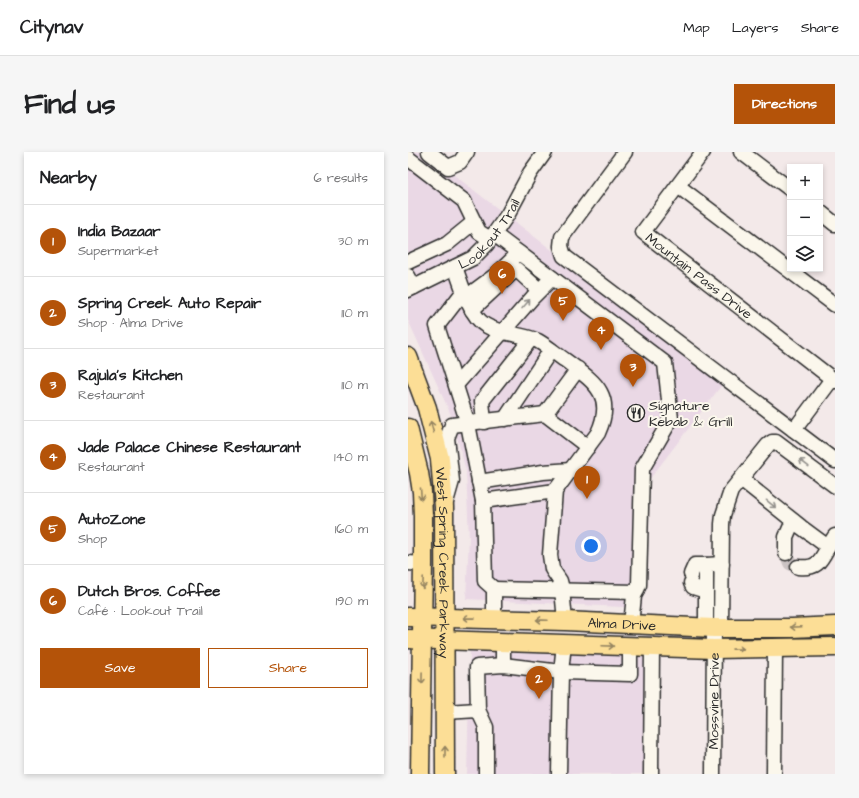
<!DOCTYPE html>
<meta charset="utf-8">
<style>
:root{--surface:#fff;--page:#f6f6f6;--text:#202124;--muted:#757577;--line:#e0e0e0;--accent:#b45309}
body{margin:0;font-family:"Architects Daughter",sans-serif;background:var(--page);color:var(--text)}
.controls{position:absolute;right:12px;top:12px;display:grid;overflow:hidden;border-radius:0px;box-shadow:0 2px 6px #0003}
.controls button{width:36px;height:36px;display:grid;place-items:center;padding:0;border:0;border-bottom:1px solid var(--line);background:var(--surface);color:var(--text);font:20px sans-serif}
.you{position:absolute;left:183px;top:394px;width:14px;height:14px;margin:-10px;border:3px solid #fff;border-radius:50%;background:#1a73e8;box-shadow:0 0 0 6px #1a73e833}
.badge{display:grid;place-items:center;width:26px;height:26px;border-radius:50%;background:var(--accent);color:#fff;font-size:13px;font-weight:700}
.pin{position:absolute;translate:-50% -33px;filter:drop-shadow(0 1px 2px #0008)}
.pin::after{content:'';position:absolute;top:21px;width:14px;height:12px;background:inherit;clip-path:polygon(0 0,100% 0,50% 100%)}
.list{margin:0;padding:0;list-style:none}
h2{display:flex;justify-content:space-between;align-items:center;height:52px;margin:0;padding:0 16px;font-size:17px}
h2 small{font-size:13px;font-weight:400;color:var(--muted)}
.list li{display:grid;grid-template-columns:26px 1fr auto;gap:12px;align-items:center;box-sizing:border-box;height:72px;padding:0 16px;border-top:1px solid var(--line)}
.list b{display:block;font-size:15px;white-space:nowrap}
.list p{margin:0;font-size:13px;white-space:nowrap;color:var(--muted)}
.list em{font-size:13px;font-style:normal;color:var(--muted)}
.actions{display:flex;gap:8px;padding:12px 16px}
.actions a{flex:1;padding:9px 0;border:1px solid var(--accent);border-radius:0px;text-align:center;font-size:14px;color:var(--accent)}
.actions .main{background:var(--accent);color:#fff}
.icon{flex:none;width:22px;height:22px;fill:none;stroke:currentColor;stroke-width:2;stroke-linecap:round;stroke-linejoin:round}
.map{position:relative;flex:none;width:427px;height:622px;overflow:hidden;border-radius:0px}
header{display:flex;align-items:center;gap:24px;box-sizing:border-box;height:56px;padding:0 20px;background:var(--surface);border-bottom:1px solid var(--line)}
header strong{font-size:19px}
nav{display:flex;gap:22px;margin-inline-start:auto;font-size:14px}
.intro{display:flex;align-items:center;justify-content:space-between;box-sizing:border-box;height:96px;padding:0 24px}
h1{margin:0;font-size:28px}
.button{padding:10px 18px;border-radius:0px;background:var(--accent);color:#fff;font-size:14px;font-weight:700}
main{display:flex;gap:24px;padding:0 24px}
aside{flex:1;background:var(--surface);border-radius:0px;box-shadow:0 2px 6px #0003}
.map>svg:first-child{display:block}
</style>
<header>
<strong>Citynav</strong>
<nav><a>Map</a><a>Layers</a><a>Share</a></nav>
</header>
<div class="intro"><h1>Find us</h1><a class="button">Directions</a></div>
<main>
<aside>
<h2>Nearby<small>6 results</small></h2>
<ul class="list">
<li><span class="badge">1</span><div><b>India Bazaar</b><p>Supermarket</p></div><em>30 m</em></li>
<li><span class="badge">2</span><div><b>Spring Creek Auto Repair</b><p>Shop · Alma Drive</p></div><em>110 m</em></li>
<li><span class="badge">3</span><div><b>Rajula's Kitchen</b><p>Restaurant</p></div><em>110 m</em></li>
<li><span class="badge">4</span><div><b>Jade Palace Chinese Restaurant</b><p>Restaurant</p></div><em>140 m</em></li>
<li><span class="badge">5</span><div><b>AutoZone</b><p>Shop</p></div><em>160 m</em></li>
<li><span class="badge">6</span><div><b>Dutch Bros. Coffee</b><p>Café · Lookout Trail</p></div><em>190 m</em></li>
</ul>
<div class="actions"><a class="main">Save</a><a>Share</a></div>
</aside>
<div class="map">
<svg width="427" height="622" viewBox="0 0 427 622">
<rect width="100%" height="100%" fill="#f3e9e9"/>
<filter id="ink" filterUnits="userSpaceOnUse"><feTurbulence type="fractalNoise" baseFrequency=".025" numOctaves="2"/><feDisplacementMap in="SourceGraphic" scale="8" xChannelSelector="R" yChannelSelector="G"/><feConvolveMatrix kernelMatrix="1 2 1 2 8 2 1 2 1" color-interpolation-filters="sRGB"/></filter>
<g filter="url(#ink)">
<g fill="#ead8e5">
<polygon points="0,0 16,0 316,230 241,328 234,456 58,447 61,386 58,319 43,263 0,168"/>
<polygon points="62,500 239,504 236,622 59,622"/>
</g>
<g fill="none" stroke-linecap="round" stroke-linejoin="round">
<polyline stroke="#cbc3c3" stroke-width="14" stroke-dasharray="14 7" stroke-linecap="butt" points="378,401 382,411 390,415"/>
<defs>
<g id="minor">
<polyline points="21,0 40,15 52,10 59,0"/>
<polyline points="217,0 154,85 153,94 156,104 427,309"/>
<path id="s1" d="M295,0L235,80L427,229"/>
<polyline points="333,0 382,37"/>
<polyline points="0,6 56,49 71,80 82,87"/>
<polyline points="270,34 427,153"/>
<polyline points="412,60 427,72"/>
<polyline points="86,82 257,211 263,267 234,317 231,433 226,444 223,472"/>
<polyline points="0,110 39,92 66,70"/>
<path d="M47,115C53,131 62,164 77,173C93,183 113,181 130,189C139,194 148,202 157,208C185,229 208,242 190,281L147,339L142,403L144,417L152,429L154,437L157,469"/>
<polyline points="0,124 6,135"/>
<path id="s2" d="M0,138L65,106L79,92L100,62L122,21L137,0"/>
<polyline points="56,139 29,174 60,272 75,349 77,429 86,437 86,467"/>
<polyline points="58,145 89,122 111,101"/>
<polyline points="64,158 108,117 131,138"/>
<polyline points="48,233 125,145 144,126"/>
<polyline points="137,262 170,217"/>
<polyline points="97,267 143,198"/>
<polyline points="76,270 74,249 123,187"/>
<polyline points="386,278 424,227"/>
<polyline points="333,327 393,375 420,395 427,384"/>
<polyline points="71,330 135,320 163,318"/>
<polyline points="75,349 147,339"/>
<polyline points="38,350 44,329 39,286 44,273 137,262 180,295"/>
<polyline points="378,401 378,385 385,369"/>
<polyline points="0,411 15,412"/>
<path d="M390,415C409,417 412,410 420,395"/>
<polyline points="283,422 287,413 298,413"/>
<polyline points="283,431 285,435 298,439"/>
<polyline points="86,437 228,440"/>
<polyline points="298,475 298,413 314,412"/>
<polyline points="313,476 314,372 315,363 323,339 360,293 364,290 368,290 427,334"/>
<polyline points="95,490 95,513"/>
<polyline points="70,558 78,575 78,622"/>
<polyline points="37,560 70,558 69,515 95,513 153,520 156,492"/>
<polyline points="151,622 153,520 222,522 222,495"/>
<polyline points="243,622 244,495"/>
<path id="s3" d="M305,622L306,476"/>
<polyline points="366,622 367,496"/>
</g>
<g id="major">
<path id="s4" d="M0,205L19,256L32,307L36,355L37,622"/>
<polyline points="0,276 11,321 14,340 15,364 15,412 12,622"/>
<path id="s5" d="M0,465L157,469L306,476H384L427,474"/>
<polyline points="0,487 306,497 427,495"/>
</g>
</defs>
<use href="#minor" stroke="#2b2b2b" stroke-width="17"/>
<use href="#major" stroke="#2b2b2b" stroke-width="21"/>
<use href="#minor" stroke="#fbf7ec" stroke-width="14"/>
<use href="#major" stroke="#fcde96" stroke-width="18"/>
</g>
<defs><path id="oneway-shaft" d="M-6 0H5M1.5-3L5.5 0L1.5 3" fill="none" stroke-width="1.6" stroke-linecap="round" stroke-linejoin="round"/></defs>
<g stroke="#93918c">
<use href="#oneway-shaft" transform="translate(118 152) rotate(-49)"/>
<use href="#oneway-shaft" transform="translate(396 311) rotate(-143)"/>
<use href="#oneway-shaft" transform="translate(363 352) rotate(39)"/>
</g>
<g stroke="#948460">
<use href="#oneway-shaft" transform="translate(24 275) rotate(-105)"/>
<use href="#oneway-shaft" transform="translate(13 342) rotate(85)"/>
<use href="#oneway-shaft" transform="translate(15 431) rotate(92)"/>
<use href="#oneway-shaft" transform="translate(61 466) rotate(-179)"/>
<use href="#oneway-shaft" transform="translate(134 468) rotate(-178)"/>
<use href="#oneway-shaft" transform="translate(388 475) rotate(178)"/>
<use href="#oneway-shaft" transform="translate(200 494) rotate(2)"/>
<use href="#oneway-shaft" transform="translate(330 497) rotate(-1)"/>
<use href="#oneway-shaft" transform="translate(14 526) rotate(91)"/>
<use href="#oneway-shaft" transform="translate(37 600) rotate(-90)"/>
</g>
</g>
<defs>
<symbol id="restaurant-ring" viewBox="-11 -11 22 22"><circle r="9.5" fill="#fbf7ec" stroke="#2b2b2b" stroke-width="1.5"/><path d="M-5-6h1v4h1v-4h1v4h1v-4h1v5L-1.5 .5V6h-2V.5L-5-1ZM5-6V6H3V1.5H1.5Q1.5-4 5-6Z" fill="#2b2b2b"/></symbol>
</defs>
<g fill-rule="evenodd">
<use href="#restaurant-ring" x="218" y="251" width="20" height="20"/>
</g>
<g text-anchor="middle" stroke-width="4" stroke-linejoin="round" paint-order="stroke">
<g font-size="14" fill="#2b2b2b" stroke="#fbf7ec">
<text dy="5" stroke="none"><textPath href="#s2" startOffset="101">Lookout Trail</textPath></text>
<text dy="5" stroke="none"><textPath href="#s1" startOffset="171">Mountain Pass Drive</textPath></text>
<text dy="5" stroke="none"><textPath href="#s4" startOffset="211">West Spring Creek Parkway</textPath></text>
<text dy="5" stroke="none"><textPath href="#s5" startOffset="214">Alma Drive</textPath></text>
<text dy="5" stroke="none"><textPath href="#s3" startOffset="73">Mossvine Drive</textPath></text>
</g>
<g font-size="14" fill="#2b2b2b" stroke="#fbf7ec" text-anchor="start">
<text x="241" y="258">Signature<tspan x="241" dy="16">Kebab &amp; Grill</tspan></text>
</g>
</g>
</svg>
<div class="controls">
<button>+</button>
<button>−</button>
<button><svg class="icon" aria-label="layers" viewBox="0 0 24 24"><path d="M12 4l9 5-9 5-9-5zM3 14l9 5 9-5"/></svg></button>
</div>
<div class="you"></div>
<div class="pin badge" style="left:179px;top:347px">1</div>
<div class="pin badge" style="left:131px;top:547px">2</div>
<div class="pin badge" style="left:225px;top:235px">3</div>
<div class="pin badge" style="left:193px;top:198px">4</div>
<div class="pin badge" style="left:155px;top:169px">5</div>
<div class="pin badge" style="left:94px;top:142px">6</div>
</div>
</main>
